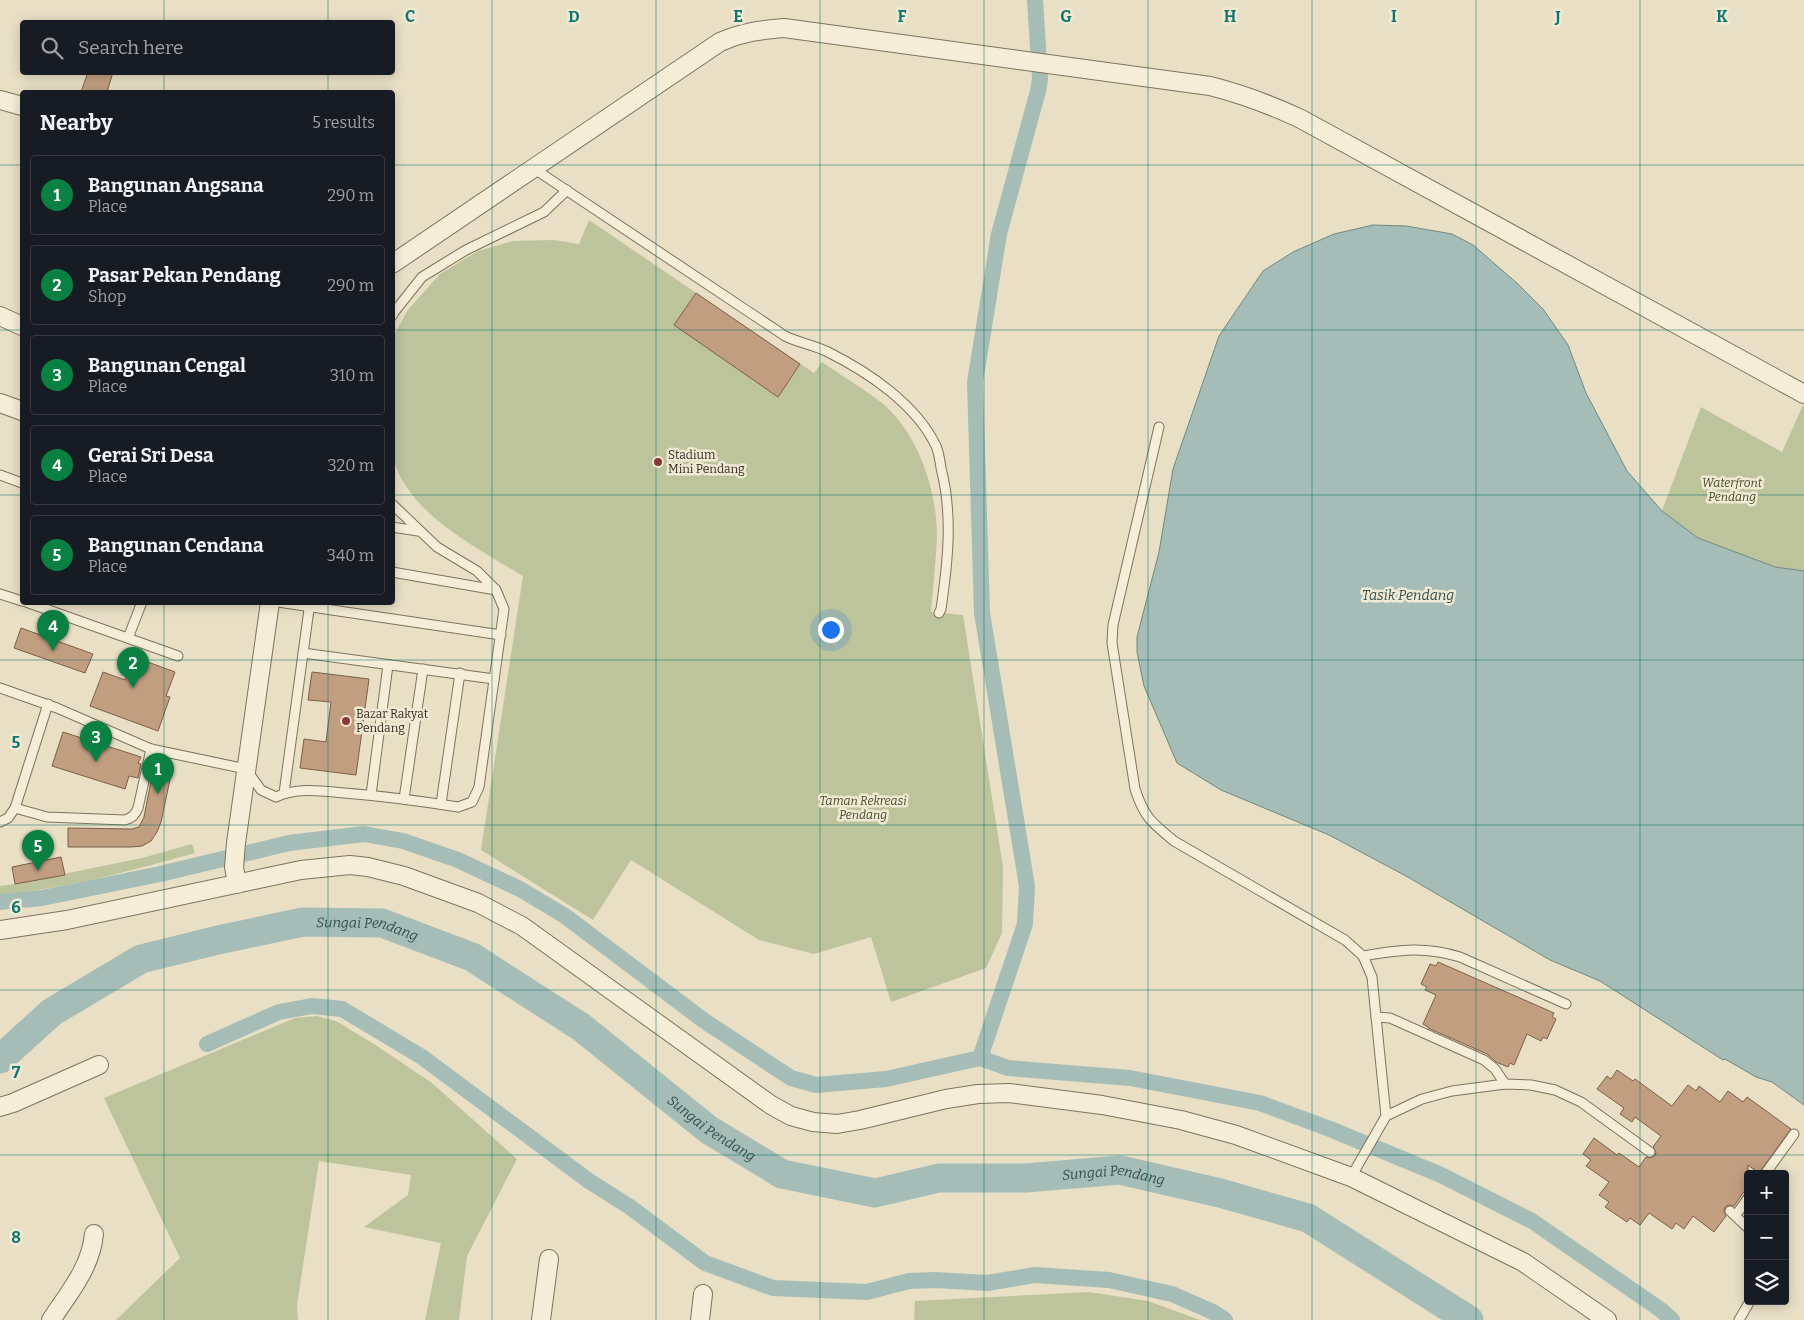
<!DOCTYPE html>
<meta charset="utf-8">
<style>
:root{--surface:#171b24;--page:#242831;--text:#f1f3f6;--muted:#9ea1a6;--line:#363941;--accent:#0b8043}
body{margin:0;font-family:Bitter,serif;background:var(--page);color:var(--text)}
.controls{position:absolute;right:15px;bottom:15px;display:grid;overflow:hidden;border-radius:5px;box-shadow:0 2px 12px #0003}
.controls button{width:45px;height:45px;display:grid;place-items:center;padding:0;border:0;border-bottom:1px solid var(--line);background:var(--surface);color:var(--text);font:25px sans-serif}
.you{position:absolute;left:830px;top:629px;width:18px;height:18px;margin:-12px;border:4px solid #fff;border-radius:50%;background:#1a73e8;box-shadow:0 0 0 8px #1a73e833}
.badge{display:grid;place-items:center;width:32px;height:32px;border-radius:50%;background:var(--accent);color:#fff;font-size:16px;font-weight:700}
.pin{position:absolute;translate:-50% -41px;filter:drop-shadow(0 1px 2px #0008)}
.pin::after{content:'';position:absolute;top:26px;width:18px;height:15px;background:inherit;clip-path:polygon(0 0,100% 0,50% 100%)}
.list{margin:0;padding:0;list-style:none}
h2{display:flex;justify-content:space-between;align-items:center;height:65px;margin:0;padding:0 20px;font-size:21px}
h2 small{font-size:16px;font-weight:400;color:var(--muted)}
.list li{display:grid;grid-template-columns:32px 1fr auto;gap:15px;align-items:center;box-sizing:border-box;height:80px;margin:0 10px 10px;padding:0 10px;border:1px solid var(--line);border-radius:5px}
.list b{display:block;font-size:19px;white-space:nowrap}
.list p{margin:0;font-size:16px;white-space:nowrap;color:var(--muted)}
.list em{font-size:16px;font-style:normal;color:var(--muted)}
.icon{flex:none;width:28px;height:28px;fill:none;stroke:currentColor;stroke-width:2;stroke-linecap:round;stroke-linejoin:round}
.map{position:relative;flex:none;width:1804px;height:1320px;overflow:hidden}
.search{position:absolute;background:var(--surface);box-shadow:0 2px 12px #0003;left:20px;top:20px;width:375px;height:55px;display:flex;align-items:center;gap:12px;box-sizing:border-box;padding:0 18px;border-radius:5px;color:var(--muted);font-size:19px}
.panel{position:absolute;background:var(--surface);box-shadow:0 2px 12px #0003;left:20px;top:90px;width:375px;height:515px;border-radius:5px}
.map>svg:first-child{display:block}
</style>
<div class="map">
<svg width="1804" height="1320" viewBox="0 0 1804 1320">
<rect width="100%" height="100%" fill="#e8dfc5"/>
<g fill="#bdc49b">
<path d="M589,220L814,373L822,362C842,376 863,388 882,403C918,433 937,490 937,536C936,561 933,587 931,612L963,615L1003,867L1002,933L986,968L891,1002L871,937L814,954L759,940L631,860L593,920L481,850L523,576C476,547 409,515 393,458V338L407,311L440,274L478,251L513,241L554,240L579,244Z"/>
<polygon points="1803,405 1804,406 1804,571 1775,567 1698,538 1662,511 1701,407 1782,452"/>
<path d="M192,844L195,853C133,870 64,889 0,895V886L15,884L142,858Z"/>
<polygon points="317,1016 336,1021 374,1044 432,1083 517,1159 467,1256 459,1320 425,1320 441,1243 364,1227 408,1195 411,1175 319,1161 297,1305 298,1320 116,1320 180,1258 104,1098 295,1018"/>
<polygon points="1089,1292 1148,1301 1200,1320 914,1320 915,1301"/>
</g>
<polygon fill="#a6bcb7" stroke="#6e8983" points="1373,225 1406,226 1452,234 1473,245 1518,284 1543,309 1568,345 1586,393 1627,471 1662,511 1698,538 1775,567 1804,571 1804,1105 1772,1082 1756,1077 1725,1059 1723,1060 1600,981 1550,960 1406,876 1329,835 1221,790 1177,763 1144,686 1137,652 1137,637 1159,552 1173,469 1219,336 1263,271 1293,252 1334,234"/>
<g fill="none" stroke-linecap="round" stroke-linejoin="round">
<g stroke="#a6bcb7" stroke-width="16">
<polyline points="0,902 42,898 160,874 289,843 364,834 403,841 458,860 520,889 565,916 703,1020 791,1078 816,1085 886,1079 980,1058 1008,1068 1130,1078 1260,1103 1330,1129 1441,1175 1532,1221 1661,1310 1672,1320"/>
<polyline points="207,1044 279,1012 312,1006 342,1009 422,1057 589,1181 630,1207 705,1263 773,1288 867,1292 909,1281 935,1280 987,1283 1035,1275 1109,1280 1172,1294 1213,1312 1225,1320"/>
<polyline points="980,1058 1025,924 1027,886 982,613 975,382 999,234 1038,91 1040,79 1035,0"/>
</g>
<path stroke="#a6bcb7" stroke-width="29" id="s1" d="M0,1059L52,1012L141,959L218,940L303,922L382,923L472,957L581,1027L709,1130L782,1174L875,1193L939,1178H1026L1120,1170L1220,1193L1308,1218L1469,1320"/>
</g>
<g fill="#c19e80" stroke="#7c5f46">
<polygon points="88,72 113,72 107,92 81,92"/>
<polygon points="696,293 800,364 778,397 674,325"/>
<polygon points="21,628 93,654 85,673 14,648"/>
<polygon points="134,657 175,672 166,696 170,697 158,731 90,706 103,672 125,680"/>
<polygon points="312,672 369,679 356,775 300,768 304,739 326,742 331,702 308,700"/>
<polygon points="63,732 141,757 138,763 141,764 138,778 129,776 125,789 52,766"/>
<polygon points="154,766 172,770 161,822 157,832 151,841 142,846 131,847 68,847 68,828 132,829 139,827 144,817"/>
<polygon points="61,857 65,875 15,884 12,867"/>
<polygon points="1438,962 1554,1013 1552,1017 1556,1019 1547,1039 1543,1037 1541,1041 1527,1034 1514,1065 1510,1063 1508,1067 1496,1062 1487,1054 1428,1028 1428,1027 1423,1024 1436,995 1425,990 1427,987 1421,984 1430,964 1436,966"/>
<polygon points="1617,1070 1633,1081 1635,1079 1672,1106 1688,1085 1696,1091 1699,1086 1720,1102 1728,1091 1743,1102 1747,1097 1791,1129 1759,1173 1748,1165 1748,1186 1734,1206 1729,1205 1725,1207 1724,1212 1726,1216 1714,1232 1693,1216 1684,1229 1676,1223 1672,1229 1649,1213 1640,1225 1630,1218 1627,1222 1605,1207 1609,1202 1599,1195 1609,1182 1586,1166 1591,1160 1583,1154 1594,1138 1617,1155 1619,1153 1639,1167 1646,1157 1650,1158 1655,1156 1656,1152 1653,1147 1661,1136 1635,1117 1632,1122 1620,1114 1624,1108 1597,1089 1607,1076 1611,1079"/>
</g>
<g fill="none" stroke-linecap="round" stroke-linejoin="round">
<defs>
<g id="lane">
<path d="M533,168L785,336C799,343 814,345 828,352C868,372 916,404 936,446C939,453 940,461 941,468C953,515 948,561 941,609L939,613"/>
<polyline points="392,316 395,311 422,277 466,250 544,212 567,190"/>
<path d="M1159,427L1113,625L1112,643L1135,789C1144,817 1151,822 1174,841L1345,940L1363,956L1372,977L1386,1116L1351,1177"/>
<polyline points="0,475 22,483"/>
<polyline points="392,527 418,531"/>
<polyline points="392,572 496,590"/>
<polyline points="0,594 22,601"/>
<polyline points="26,602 178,656"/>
<polyline points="278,602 501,635"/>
<polyline points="128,638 142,602"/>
<polyline points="303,653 494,679"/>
<path d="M0,688L57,708L151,749L246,769L261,790L276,797C297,787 322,791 344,793C382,796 420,801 458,807L472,802L479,787L504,609L496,590L477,571L437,547L392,504"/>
<polyline points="284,793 310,602"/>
<polyline points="371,795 388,665"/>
<polyline points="404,799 423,669"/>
<polyline points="441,804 460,673"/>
<path d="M15,808L47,817L125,820C132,818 135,815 138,808L151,749"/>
<polyline points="0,822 8,818 15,808 48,704"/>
<path d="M1363,956C1400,950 1423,946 1460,957L1566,1004"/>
<polyline points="1376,1017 1390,1018 1484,1060 1495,1069 1505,1084"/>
<polyline points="1386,1116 1422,1099 1452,1091 1505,1084 1531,1085 1555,1090 1581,1102 1650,1152"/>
<polyline points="1765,1174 1794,1134"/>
<polyline points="1730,1211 1748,1228"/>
<polyline points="1736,1215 1748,1198"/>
<polyline points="1739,1320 1750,1301"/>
</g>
<g id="street">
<polyline points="0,100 22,106"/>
<path d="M392,264L720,42C743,32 760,30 784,28L1210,86C1242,94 1271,105 1301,119L1804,394"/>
<polyline points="0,316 22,326"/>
<polyline points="0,403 22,411"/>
<polyline points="237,884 234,867 236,843 270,602"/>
<polyline points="0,930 67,920 301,870 350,865 368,867 404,876 478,903 522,926 771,1105 791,1116 813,1122 837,1124 860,1120 946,1099 978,1094 1009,1093 1102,1105 1181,1120 1236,1135 1351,1177 1523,1262 1607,1320"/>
<polyline points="0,1107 13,1103 99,1065"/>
<path d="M51,1320C69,1293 91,1267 94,1234"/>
<polyline points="541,1320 549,1259"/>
<polyline points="700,1320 703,1294"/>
</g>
</defs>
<use href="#lane" stroke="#80725d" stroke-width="11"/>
<use href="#street" stroke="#80725d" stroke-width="20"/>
<use href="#lane" stroke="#f4edd7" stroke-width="9"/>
<use href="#street" stroke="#f4edd7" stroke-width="18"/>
</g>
<path fill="none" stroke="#0f766e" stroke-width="1" stroke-opacity="0.55" d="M164,0V22M328,0V22M492,0V1320M656,0V1320M820,0V1320M984,0V1320M1148,0V1320M1312,0V1320M1476,0V1320M1640,0V1320M164,72V92M328,72V92M0,165H22M392,165H1804M0,330H22M392,330H1804M0,495H22M392,495H1804M164,602V1320M328,602V1320M0,660H1804M0,825H1804M0,990H1804M0,1155H1804"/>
<g fill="#883935" stroke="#f0e9d4" stroke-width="2">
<circle cx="658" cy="462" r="5"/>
<circle cx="346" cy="721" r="5"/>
</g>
<g text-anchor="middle" stroke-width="5" stroke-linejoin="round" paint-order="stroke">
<g font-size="12" fill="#332a1f" stroke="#f0e9d4" text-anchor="start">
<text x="668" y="459">Stadium<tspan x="668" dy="14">Mini Pendang</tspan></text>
<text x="356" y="718">Bazar Rakyat<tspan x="356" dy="14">Pendang</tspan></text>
</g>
<g font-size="12" font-style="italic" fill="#424c29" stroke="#f0e9d4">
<text x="1732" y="487">Waterfront<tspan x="1732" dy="14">Pendang</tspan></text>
<text x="863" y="805">Taman Rekreasi<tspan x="863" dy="14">Pendang</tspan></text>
</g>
<g font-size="14" font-style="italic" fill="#315050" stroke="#f0e9d4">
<text x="1408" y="600">Tasik Pendang</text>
<text dy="5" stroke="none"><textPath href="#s1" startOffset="405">Sungai Pendang</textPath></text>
<text dy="5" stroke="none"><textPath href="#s1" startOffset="810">Sungai Pendang</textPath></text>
<text dy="5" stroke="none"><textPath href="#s1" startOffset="1230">Sungai Pendang</textPath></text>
</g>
</g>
<g font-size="16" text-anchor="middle" font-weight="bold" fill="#0f766e" stroke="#f0e9d4" stroke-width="5" stroke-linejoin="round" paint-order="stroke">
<text x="410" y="22">C</text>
<text x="574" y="22">D</text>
<text x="738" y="22">E</text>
<text x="902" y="22">F</text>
<text x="1066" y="22">G</text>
<text x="1230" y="22">H</text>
<text x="1394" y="22">I</text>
<text x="1558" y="22">J</text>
<text x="1722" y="22">K</text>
<text x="16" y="748">5</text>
<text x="16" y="913">6</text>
<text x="16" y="1078">7</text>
<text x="16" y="1243">8</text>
</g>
</svg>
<div class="controls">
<button>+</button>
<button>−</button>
<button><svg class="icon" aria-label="layers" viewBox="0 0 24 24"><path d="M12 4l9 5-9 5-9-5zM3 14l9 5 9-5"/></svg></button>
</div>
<div class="you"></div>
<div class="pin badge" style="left:158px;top:794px">1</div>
<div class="pin badge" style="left:133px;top:688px">2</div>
<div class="pin badge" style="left:96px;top:762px">3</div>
<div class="pin badge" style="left:53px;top:651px">4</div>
<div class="pin badge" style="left:38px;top:871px">5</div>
<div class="search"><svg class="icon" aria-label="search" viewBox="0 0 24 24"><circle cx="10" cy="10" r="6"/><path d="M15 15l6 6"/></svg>Search here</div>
<section class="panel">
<h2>Nearby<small>5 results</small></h2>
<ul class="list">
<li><span class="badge">1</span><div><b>Bangunan Angsana</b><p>Place</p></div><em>290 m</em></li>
<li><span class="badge">2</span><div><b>Pasar Pekan Pendang</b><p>Shop</p></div><em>290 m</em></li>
<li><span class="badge">3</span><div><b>Bangunan Cengal</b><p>Place</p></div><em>310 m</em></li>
<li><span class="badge">4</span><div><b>Gerai Sri Desa</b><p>Place</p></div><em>320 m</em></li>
<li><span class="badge">5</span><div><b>Bangunan Cendana</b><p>Place</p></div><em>340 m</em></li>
</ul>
</section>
</div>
